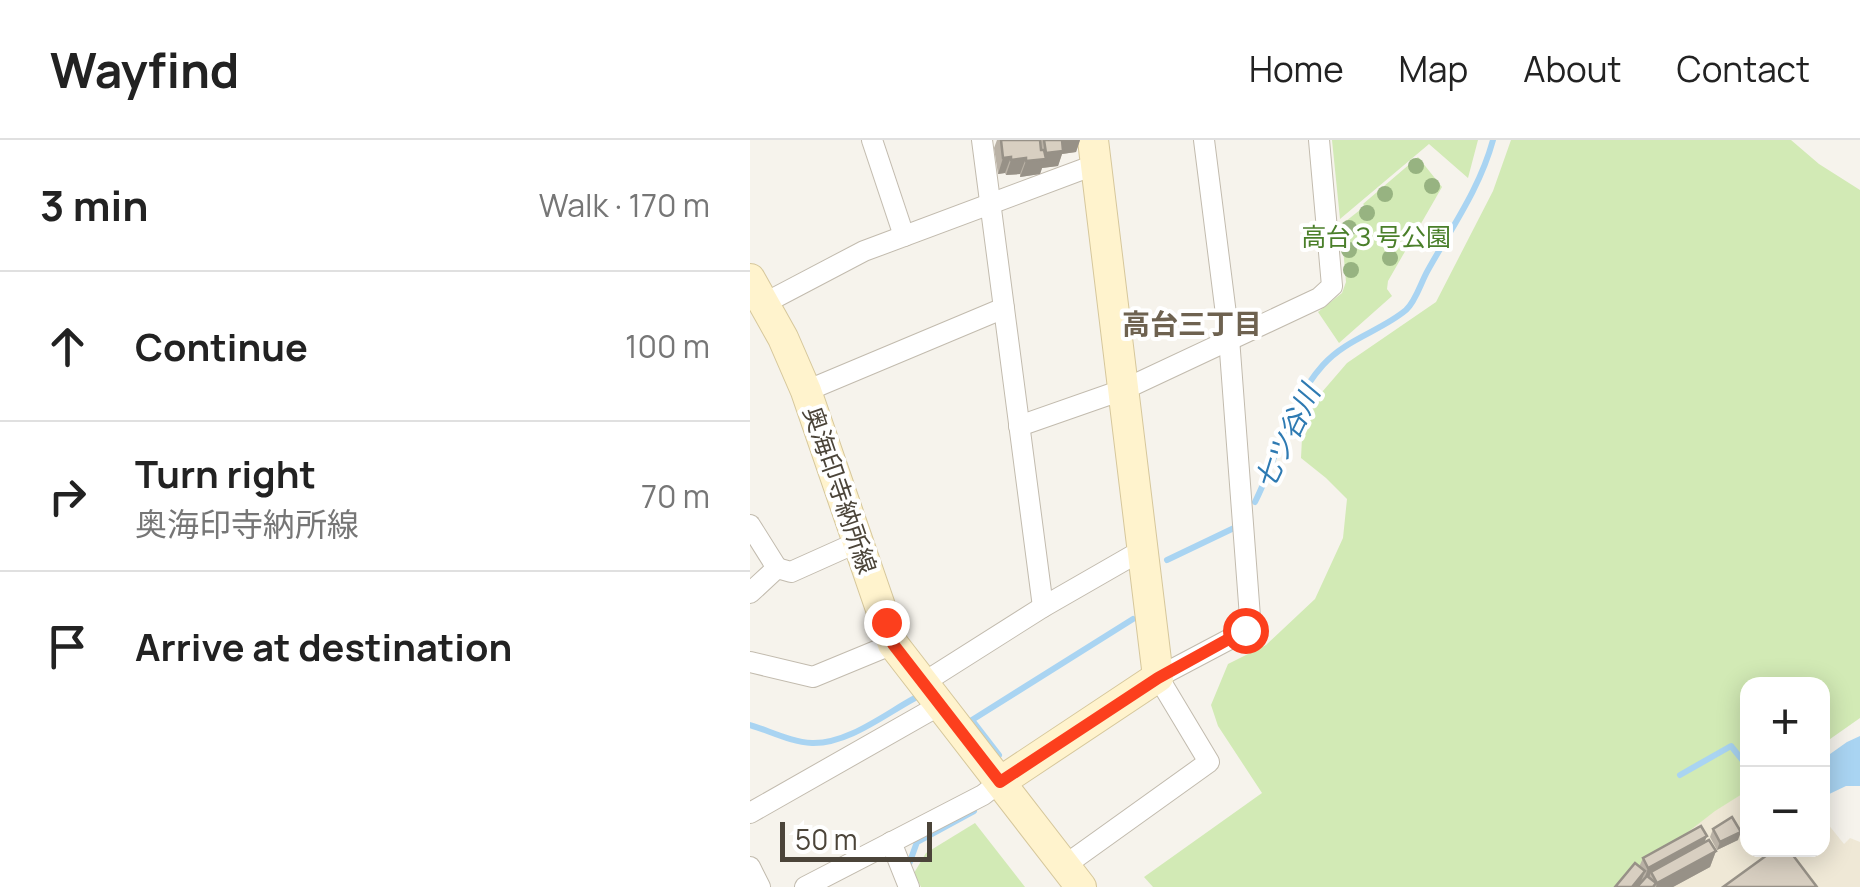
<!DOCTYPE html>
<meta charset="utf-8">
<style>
:root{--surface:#fff;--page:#f6f6f6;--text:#222;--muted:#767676;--line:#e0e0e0}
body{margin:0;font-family:Manrope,"Noto Sans JP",sans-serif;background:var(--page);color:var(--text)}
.controls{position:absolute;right:30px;bottom:30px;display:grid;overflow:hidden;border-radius:20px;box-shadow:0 5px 25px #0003}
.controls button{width:90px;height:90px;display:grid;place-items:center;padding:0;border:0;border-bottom:2px solid var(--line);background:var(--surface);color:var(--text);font:50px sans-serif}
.scale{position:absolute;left:30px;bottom:25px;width:152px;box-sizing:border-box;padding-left:10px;border:5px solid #4b4439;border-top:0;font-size:28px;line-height:35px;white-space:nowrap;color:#4b4439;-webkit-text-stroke:8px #fff;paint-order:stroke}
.stop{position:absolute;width:30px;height:30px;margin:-22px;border:8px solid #fc3f1d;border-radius:50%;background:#fff}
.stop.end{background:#fc3f1d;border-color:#fff;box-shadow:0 2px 10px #0008}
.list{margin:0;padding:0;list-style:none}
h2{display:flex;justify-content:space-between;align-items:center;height:130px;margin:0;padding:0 40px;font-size:42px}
h2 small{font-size:32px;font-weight:400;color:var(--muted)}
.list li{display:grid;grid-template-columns:65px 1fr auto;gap:30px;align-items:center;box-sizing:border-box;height:150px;padding:0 40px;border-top:2px solid var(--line)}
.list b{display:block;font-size:38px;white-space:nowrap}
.list p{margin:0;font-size:32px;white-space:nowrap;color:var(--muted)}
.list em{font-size:32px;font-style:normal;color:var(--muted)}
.icon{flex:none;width:55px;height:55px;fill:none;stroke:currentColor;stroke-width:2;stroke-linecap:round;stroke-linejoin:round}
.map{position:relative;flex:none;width:1110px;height:747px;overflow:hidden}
header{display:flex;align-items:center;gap:60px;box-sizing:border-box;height:140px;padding:0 50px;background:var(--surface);border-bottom:2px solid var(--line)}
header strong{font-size:48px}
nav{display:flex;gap:55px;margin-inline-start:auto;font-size:35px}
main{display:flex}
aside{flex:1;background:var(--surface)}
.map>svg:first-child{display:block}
</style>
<header>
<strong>Wayfind</strong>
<nav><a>Home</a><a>Map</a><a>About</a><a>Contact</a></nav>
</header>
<main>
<aside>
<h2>3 min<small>Walk · 170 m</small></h2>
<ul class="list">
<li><svg class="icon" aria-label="ahead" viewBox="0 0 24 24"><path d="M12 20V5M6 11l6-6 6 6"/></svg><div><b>Continue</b></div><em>100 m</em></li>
<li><svg class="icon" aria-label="right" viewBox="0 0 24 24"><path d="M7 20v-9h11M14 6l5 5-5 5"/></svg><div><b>Turn right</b><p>奥海印寺納所線</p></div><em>70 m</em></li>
<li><svg class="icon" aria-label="arrive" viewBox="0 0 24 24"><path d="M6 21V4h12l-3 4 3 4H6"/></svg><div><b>Arrive at destination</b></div></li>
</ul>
</aside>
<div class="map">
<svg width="1110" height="747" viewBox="0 0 1110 747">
<rect width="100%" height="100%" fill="#f6f3ec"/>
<polygon fill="#efe8d6" points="997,651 998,710 1072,710 1073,678 1094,704 1100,698 1110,702 1110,747 867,747 965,670"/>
<g fill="#d2eab5">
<polygon points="582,0 728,0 718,38 679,4 590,79"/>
<polygon points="761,0 1041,0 1069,24 1110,50 1110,578 1073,604 1072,544 998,544 997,651 965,671 867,747 403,747 394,737 512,653 468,586 461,565 478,524 516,505 565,459 593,398 597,359 576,338 551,318 552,298 566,259 597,223 686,162 743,51"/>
<polygon points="668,17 692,47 638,141 637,149 642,156 589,203 568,172 592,153 596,142 591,85 615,66 613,64"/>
<polygon points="225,683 275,747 171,747 164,733 176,713"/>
</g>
<polygon fill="#a9d4f2" points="1110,596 1110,646 1096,646 1073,657 1073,619 1097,602"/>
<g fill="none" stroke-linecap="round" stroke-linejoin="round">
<g stroke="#a9d4f2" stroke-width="6">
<path d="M505,362C528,316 538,264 573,225C596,199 631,191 656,170C666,161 671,142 678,130C702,87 730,48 743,0"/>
<polyline points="417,420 484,388"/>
<path d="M0,585C20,591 41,602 62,603C98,604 135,574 165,558"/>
<polyline points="249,615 222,580 383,479"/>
<polyline points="930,635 981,606 998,627"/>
<polyline points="158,727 167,702 224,671"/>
</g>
<defs>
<g id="street">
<polyline points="122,0 154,96"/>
<polyline points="232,0 293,467"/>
<polyline points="15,163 114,111 347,24"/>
<polyline points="56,251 254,168"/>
<polyline points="269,286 375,249 569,158 582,146 569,0"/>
<polyline points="0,385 27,428"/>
<polyline points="0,453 27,428 41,432 108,402"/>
<polyline points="0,522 63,537 143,504"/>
<polyline points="173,543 293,467 394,409"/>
<polyline points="0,673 190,565"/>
<polyline points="141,702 159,747"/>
<polyline points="314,726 459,622 408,537 495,491 500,477 479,198 454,0"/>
<polyline points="0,727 10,747"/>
<polyline points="55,747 233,655 250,642"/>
</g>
<g id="secondary">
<polyline points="0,139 33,198 56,251 143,504 331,747"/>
<polyline points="250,642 408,537 343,0"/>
</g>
</defs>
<use href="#street" stroke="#c2bbae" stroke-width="22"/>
<use href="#secondary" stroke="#d6c79b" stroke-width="32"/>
<use href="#street" stroke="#fff" stroke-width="20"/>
<use href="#secondary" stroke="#fff3cd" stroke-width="30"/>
</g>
<g fill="#97b381">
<circle cx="666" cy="26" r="8"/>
<circle cx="682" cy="46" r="8"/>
<circle cx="635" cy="54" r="8"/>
<circle cx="617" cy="73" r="8"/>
<circle cx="599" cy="88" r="8"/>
<circle cx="599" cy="110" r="8"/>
<circle cx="640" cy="118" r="8"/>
<circle cx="601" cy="130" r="8"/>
</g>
<g fill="#bab2a6">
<polygon points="247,0 330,0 326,12 312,14 308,26 292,28 290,34 270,37 270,34 256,35 255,33 248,34 244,8"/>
<polygon points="963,689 988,700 967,710 960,697"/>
<polygon points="955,702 966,711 960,727 923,747 865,747 889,727 893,718"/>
</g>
<g fill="#979187">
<polygon points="312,0 330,0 326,12 312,14 308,26 292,28 290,34 270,37 276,21 294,19 296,13"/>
<polygon points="261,17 255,33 248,34 253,18"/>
<polygon points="276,18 270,34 256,35 261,20"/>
<polygon points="991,692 988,700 967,710 970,702"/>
<polygon points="957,696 951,711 901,732 898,741 893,743 898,728"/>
<polygon points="966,711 960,727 923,747 906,747 907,743"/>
<polygon points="895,731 889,747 882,747"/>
</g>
<g fill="#d8cfc1" stroke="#979187" stroke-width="2.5">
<polygon points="251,0 290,0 291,10 294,10 296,19 276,21 276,18 261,20 261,17 253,18"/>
<polygon points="294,0 312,0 313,11 296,13"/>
<polygon points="982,677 991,692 970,702 963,689"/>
<polygon points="951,686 957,696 898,728 893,718"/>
<polygon points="959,700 966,711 907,743 901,732"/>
<polygon points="1024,710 1039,710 1067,747 973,747"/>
<polygon points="885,723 895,731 882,747 865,747"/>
<polygon points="897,736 906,743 903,747 887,747"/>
</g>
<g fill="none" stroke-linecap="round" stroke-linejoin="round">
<polyline stroke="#fc3f1d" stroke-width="12" points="136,482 143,504 250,642 408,538 495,490"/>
</g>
<g text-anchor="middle" stroke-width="8" stroke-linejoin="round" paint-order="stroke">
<g font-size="25" fill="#4a7f2a" stroke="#fff">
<text x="626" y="106">高台３号公園</text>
</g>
<g font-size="25" fill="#4b4439" stroke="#fff">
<text transform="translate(90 350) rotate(71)" y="9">奥海印寺納所線</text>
</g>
<g font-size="28" font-weight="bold" fill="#6e6250" stroke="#fff">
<text x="442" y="194">高台三丁目</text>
</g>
<g font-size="28" font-style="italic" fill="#2e7ab2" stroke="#fff">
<text transform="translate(537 297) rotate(-64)" y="10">七ツ谷川</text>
</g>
</g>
</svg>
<div class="controls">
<button>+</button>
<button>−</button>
</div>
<div class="scale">50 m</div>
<div class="stop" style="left:495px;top:490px"></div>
<div class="stop end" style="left:136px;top:482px"></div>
</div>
</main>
